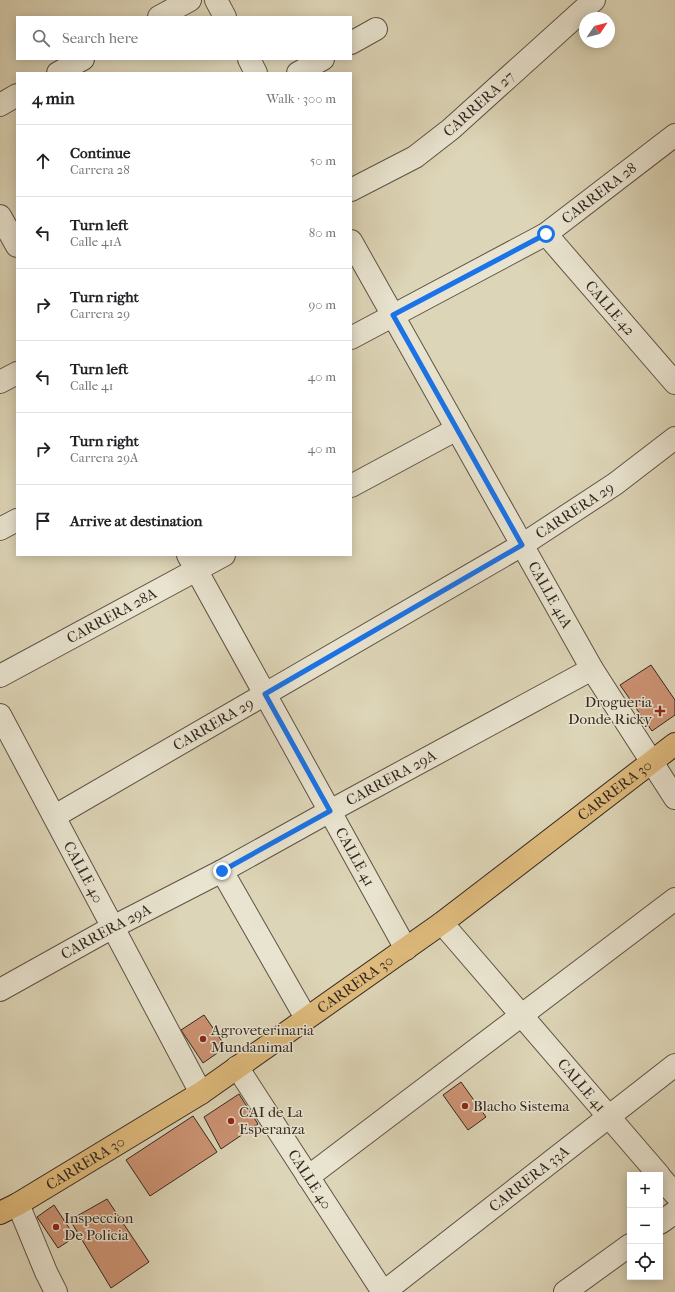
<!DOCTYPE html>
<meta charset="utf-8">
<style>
:root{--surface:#fff;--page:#f2f2f2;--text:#202124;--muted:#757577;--line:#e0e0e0}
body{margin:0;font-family:"IM FELL French Canon",serif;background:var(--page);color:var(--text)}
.controls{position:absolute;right:12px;bottom:12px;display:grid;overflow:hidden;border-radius:0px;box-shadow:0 2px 10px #0003}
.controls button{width:36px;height:36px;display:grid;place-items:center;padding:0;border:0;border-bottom:1px solid var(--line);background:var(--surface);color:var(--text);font:20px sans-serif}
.compass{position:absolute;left:579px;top:12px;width:36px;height:36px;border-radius:50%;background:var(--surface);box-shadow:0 2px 10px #0003;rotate:55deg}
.stop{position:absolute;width:12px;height:12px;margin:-9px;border:3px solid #1a73e8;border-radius:50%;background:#fff}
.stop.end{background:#1a73e8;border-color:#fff;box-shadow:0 1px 4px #0008}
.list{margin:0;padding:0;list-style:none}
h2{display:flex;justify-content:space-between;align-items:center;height:52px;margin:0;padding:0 16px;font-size:17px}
h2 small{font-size:13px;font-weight:400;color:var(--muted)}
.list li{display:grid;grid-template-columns:26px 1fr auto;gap:12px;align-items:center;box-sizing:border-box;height:72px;padding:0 16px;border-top:1px solid var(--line)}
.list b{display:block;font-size:15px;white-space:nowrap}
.list p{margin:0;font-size:13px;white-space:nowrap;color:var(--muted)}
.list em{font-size:13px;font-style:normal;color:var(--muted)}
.icon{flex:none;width:22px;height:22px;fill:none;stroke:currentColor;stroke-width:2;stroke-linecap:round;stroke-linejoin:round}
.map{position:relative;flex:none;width:675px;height:1292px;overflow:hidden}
.search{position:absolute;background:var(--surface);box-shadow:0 2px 10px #0003;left:16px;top:16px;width:336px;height:44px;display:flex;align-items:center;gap:10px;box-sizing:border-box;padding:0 14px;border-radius:0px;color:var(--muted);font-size:15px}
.panel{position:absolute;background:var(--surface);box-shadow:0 2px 10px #0003;left:16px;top:72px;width:336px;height:484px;border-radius:0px}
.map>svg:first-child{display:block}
</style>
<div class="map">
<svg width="675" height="1292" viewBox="0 0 675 1292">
<rect width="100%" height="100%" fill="#ddd5b7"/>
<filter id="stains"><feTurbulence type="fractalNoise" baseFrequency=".005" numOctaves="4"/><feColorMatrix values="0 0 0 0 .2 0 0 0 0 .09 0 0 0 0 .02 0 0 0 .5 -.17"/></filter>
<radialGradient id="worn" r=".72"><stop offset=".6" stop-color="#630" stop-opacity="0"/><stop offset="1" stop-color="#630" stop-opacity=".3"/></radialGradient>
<g fill="#cd9374" stroke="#332720">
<polygon points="651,665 675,700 675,715 652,731 620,685"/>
<polygon points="204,1015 226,1047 203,1063 181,1030"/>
<polygon points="461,1082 486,1117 468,1130 443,1095"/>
<polygon points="239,1094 258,1124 221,1149 204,1117"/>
<polygon points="193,1116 217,1152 150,1196 126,1160"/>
<polygon points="107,1199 149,1262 111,1288 70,1220"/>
<polygon points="54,1205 75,1237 58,1248 37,1217"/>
</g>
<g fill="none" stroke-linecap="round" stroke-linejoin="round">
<defs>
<g id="minor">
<polyline points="216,0 225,17"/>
<polyline points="159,17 190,0"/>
<polyline points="351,43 376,29"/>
<polyline points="249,59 256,73"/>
<polyline points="58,73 83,59"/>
<polyline points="298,73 323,59"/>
<polyline points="0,105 17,95"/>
<path id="s1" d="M351,190L415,157L451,129L594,0"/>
<polyline points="0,216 17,246"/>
<path id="s2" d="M546,234L675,383"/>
<path id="s3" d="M351,241L592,669L675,798"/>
<path id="s4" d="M351,338L546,234L675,135"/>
<polyline points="0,382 17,373"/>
<polyline points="351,486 457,429"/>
<polyline points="0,529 17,520"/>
<path id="s5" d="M188,555L406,949"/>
<path id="s6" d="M0,676L224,555"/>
<path id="s7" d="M0,715L201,1093"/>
<path id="s8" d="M55,816L522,545L615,484L675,438"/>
<polyline points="222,871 306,1018"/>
<path id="s9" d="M442,923L659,1175"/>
<path id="s10" d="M0,990L113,927L222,871L330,811L592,669"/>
<path id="s11" d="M237,1067L383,1292"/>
<polyline points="308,1177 675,899"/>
<polyline points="660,1177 675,1194"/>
<polyline points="18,1204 46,1272 56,1292"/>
<polyline points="660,1223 675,1212"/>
<path id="s12" d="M384,1292L675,1065"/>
<polyline points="565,1292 630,1245"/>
</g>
<g id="major">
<path id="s13" d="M0,1213L18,1204L201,1093L442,923L675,744"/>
</g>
</defs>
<use href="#minor" stroke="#5e5246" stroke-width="24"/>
<use href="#major" stroke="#332720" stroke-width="24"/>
<use href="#minor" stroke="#e9e4d0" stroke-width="22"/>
<use href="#major" stroke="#deba7c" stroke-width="22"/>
</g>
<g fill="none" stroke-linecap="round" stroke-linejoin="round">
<polyline stroke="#1a73e8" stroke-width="5" points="222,871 330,811 265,694 522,545 393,315 546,234"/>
</g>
<g fill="#8f2418" stroke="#e9e4d0" stroke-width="1.5">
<path d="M658 705h4v4h4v4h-4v4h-4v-4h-4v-4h4z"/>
<circle cx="203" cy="1039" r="4"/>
<circle cx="465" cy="1106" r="4"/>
<circle cx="231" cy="1121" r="4"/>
<circle cx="56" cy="1227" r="4"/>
</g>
<g text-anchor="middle" stroke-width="3" stroke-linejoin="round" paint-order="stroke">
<g font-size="15" fill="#332720" stroke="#e9e4d0">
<text dy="5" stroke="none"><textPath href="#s1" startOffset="155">CARRERA 27</textPath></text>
<text dy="5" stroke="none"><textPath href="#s4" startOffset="288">CARRERA 28</textPath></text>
<text dy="5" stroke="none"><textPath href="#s2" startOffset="98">CALLE 42</textPath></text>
<text dy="5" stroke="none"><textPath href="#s8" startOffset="603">CARRERA 29</textPath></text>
<text dy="5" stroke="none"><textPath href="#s3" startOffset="406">CALLE 41A</textPath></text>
<text dy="5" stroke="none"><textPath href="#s6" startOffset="127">CARRERA 28A</textPath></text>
<text dy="5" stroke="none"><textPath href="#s8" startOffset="183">CARRERA 29</textPath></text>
<text dy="5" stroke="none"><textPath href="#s10" startOffset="445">CARRERA 29A</textPath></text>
<text dy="5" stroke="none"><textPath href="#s13" startOffset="747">CARRERA 30</textPath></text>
<text dy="5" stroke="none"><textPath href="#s5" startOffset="345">CALLE 41</textPath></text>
<text dy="5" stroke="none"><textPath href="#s7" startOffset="178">CALLE 40</textPath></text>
<text dy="5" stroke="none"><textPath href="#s10" startOffset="121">CARRERA 29A</textPath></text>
<text dy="5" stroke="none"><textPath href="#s13" startOffset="423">CARRERA 30</textPath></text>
<text dy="5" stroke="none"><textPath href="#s9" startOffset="214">CALLE 41</textPath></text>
<text dy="5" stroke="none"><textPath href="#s13" startOffset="99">CARRERA 30</textPath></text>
<text dy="5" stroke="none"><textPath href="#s12" startOffset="184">CARRERA 33A</textPath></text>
<text dy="5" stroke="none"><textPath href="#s11" startOffset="134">CALLE 40</textPath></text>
</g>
<g font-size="15" fill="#332720" stroke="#e9e4d0" text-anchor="start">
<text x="652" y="707" text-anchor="end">Drogueria<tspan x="652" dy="17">Donde Ricky</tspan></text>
<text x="211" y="1035">Agroveterinaria<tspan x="211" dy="17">Mundanimal</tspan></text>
<text x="473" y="1111">Blacho Sistema</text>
<text x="239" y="1117">CAI de La<tspan x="239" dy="17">Esperanza</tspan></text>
<text x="64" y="1223">Inspeccion<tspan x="64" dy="17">De Policia</tspan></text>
</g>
</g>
<rect width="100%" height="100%" filter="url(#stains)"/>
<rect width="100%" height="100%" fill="url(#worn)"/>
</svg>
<div class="controls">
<button>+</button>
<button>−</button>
<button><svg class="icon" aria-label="locate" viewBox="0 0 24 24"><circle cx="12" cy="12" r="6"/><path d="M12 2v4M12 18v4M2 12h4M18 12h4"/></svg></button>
</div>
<svg class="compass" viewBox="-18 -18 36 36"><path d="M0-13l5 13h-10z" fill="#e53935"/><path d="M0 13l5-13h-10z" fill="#757577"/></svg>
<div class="stop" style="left:546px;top:234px"></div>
<div class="stop end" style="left:222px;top:871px"></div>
<div class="search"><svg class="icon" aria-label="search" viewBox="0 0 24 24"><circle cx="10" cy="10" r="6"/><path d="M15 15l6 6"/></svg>Search here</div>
<section class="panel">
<h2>4 min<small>Walk · 300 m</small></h2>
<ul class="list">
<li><svg class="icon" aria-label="ahead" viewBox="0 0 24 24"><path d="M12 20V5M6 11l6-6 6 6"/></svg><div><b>Continue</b><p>Carrera 28</p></div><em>50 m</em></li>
<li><svg class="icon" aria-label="left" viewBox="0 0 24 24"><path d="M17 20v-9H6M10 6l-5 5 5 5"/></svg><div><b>Turn left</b><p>Calle 41A</p></div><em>80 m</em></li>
<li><svg class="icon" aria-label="right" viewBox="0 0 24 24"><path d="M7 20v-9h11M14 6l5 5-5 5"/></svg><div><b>Turn right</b><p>Carrera 29</p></div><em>90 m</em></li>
<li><svg class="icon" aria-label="left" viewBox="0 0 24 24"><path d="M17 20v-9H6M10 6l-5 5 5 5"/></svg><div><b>Turn left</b><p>Calle 41</p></div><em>40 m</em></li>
<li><svg class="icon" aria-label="right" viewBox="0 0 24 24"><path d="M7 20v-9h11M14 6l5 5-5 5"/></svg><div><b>Turn right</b><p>Carrera 29A</p></div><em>40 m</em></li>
<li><svg class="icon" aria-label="arrive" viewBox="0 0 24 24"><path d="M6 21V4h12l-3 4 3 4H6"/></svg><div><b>Arrive at destination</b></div></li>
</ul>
</section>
</div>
